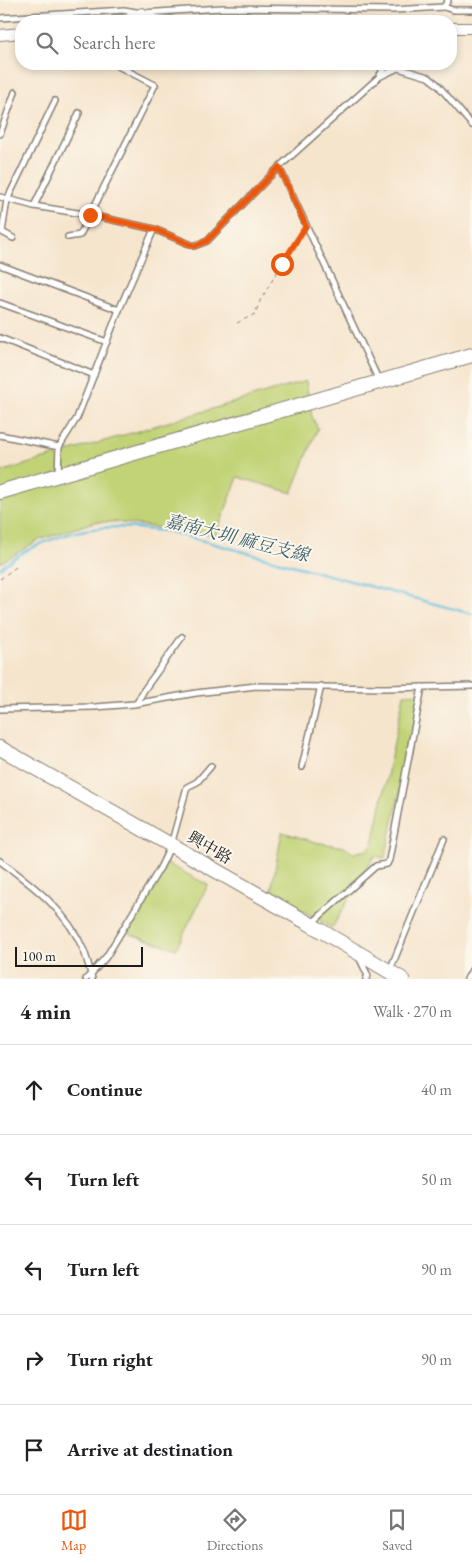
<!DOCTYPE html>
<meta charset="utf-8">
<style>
:root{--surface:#fff;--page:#f2f2f2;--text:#202124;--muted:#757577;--line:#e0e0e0;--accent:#ea580c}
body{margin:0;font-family:"EB Garamond","Noto Serif TC",serif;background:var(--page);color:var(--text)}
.scale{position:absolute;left:15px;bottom:12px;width:128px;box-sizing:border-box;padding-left:5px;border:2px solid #1c1c1c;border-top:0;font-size:14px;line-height:18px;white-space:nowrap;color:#1c1c1c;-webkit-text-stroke:4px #fbf7ec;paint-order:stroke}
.stop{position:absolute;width:15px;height:15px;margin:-11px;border:4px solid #ea580c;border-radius:50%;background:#fff}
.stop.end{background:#ea580c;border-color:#fff;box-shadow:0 1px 5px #0008}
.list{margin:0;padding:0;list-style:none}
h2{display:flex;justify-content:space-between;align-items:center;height:65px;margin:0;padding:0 20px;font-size:21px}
h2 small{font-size:16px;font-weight:400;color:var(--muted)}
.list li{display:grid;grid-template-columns:32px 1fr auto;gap:15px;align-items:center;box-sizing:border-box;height:90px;padding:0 20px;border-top:1px solid var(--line)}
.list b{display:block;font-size:19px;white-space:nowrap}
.list em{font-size:16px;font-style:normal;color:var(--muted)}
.icon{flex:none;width:28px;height:28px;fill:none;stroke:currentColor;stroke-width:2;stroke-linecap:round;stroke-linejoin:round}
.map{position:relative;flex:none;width:472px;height:979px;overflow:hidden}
.search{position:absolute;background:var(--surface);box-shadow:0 2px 8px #0003;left:15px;right:15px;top:15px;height:55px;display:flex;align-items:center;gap:12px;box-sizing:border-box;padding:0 18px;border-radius:20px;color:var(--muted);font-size:19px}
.sheet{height:515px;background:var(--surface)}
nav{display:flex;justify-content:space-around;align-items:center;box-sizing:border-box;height:70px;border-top:1px solid var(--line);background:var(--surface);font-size:14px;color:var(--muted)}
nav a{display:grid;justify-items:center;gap:2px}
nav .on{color:var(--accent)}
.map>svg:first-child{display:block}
</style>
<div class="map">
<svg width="472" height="979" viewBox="0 0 472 979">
<rect width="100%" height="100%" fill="#fbf7ec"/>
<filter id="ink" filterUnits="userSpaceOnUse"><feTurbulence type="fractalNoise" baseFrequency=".02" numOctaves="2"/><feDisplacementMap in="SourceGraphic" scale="10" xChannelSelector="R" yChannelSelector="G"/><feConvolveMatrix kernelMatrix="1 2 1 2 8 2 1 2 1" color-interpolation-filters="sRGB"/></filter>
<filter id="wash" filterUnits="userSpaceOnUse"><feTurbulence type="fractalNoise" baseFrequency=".0096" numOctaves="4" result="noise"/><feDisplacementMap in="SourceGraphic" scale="20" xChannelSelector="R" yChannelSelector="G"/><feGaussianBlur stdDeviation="1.12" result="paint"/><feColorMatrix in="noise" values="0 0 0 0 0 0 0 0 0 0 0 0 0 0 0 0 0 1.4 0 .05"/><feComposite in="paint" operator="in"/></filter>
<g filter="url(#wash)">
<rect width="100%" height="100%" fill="#f6e5cd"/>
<g fill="#c1d376" stroke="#6e7849">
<polygon points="306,381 312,417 318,428 292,493 238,477 216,535 115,522 94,522 39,540 0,563 0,472"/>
<polygon points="422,693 385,858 374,856 332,928 271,891 282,832 315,842 344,847 353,853 367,850 373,844 404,694"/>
<polygon points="166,863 208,885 176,949 130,934 135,919"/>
</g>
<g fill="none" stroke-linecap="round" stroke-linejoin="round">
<path stroke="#64bee1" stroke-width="2.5" d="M0,568C31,543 77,527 118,527C134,527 151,530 167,531L472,614"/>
</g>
</g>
<g filter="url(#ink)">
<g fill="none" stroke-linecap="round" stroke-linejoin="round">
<defs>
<g id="lane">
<polyline points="448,0 444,7 453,10 472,10"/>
<polyline points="0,18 124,10 142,13 222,8 393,10 444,7"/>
<polyline points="379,77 386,64"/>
<polyline points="0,134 15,92"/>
<polyline points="279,167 379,381"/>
<polyline points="0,197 34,206 90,215 154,229 194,246 207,241 279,167 379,77 398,68 428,77 437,84 472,125"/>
<polyline points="34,206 79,113"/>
<polyline points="68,237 80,235 155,85 118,66"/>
<polyline points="13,238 2,232 7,200 55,101"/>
<polyline points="0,265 119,310"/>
<polyline points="0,303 107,342"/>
<polyline points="0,338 94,375"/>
<polyline points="0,435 59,447"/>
<polyline points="58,474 59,447 77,418 119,310 154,229"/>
<polyline points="137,703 144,690 182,637"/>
<polyline points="0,709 95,707 134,704 196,693 256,686 385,688 472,686"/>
<polyline points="302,767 321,686"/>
<path d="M0,861C34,886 68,912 84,951C87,959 89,967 91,974L86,979"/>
<polyline points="311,924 376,866 387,864 389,860 422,687"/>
<polyline points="360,959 368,976 366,979"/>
<polyline points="390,970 444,839"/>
<polyline points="92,979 91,974 106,957 160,868 171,845 187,787 197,782 211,766"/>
<polyline points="467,979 472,970"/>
</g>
<g id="street">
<polyline points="115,21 130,19 142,13 154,20 170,21"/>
<polyline points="451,28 472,28"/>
<polyline points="0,35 21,33"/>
</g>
<g id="secondary">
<polyline points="0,492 472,355"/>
<polyline points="0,748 310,924 402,979"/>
</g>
</defs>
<use href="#lane" stroke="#898074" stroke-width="8"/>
<use href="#street" stroke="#898074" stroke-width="12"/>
<use href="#secondary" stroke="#898074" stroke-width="16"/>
<g stroke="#898074" stroke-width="1" stroke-dasharray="4 4" stroke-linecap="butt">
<polyline points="237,323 255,314 260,301 301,232"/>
<polyline points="0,579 16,567"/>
</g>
<use href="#lane" stroke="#fff" stroke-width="5"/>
<use href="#street" stroke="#fff" stroke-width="10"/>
<use href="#secondary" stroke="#fff" stroke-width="14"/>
</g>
</g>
<g fill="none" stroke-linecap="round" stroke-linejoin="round" filter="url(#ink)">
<polyline stroke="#ea580c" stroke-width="6" points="90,215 154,229 194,246 207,241 279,167 306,226 282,264"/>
</g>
<g text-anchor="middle" stroke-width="4" stroke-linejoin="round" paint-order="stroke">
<g font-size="16" fill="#1c1c1c" stroke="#fbf7ec">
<text transform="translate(210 847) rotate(30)" y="6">興中路</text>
</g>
<g font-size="18" font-style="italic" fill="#395d6b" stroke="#fbf7ec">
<text transform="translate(237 538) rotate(14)" y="6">嘉南大圳 麻豆支線</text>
</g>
</g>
</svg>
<div class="scale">100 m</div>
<div class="stop" style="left:282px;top:264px"></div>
<div class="stop end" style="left:90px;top:215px"></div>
<div class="search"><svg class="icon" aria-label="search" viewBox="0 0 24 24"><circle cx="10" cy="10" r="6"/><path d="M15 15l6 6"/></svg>Search here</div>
</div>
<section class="sheet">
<h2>4 min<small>Walk · 270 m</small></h2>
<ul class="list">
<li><svg class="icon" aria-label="ahead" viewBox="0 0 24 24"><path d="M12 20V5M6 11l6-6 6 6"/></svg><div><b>Continue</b></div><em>40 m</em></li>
<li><svg class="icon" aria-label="left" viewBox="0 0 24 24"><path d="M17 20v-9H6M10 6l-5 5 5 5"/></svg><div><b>Turn left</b></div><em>50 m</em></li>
<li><svg class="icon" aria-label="left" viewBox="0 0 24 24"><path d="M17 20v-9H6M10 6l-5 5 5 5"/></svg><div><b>Turn left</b></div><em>90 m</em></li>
<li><svg class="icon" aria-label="right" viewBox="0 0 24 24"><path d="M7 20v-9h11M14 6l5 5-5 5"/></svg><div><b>Turn right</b></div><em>90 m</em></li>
<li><svg class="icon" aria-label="arrive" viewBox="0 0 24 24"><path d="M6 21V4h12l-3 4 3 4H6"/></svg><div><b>Arrive at destination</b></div></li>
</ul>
</section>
<nav>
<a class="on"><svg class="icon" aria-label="map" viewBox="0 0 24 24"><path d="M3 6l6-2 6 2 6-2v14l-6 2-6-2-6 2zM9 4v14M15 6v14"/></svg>Map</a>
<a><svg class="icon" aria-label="directions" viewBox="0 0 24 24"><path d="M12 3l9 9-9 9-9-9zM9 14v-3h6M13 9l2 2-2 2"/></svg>Directions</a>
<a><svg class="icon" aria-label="saved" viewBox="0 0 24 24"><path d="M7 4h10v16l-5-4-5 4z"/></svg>Saved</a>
</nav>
